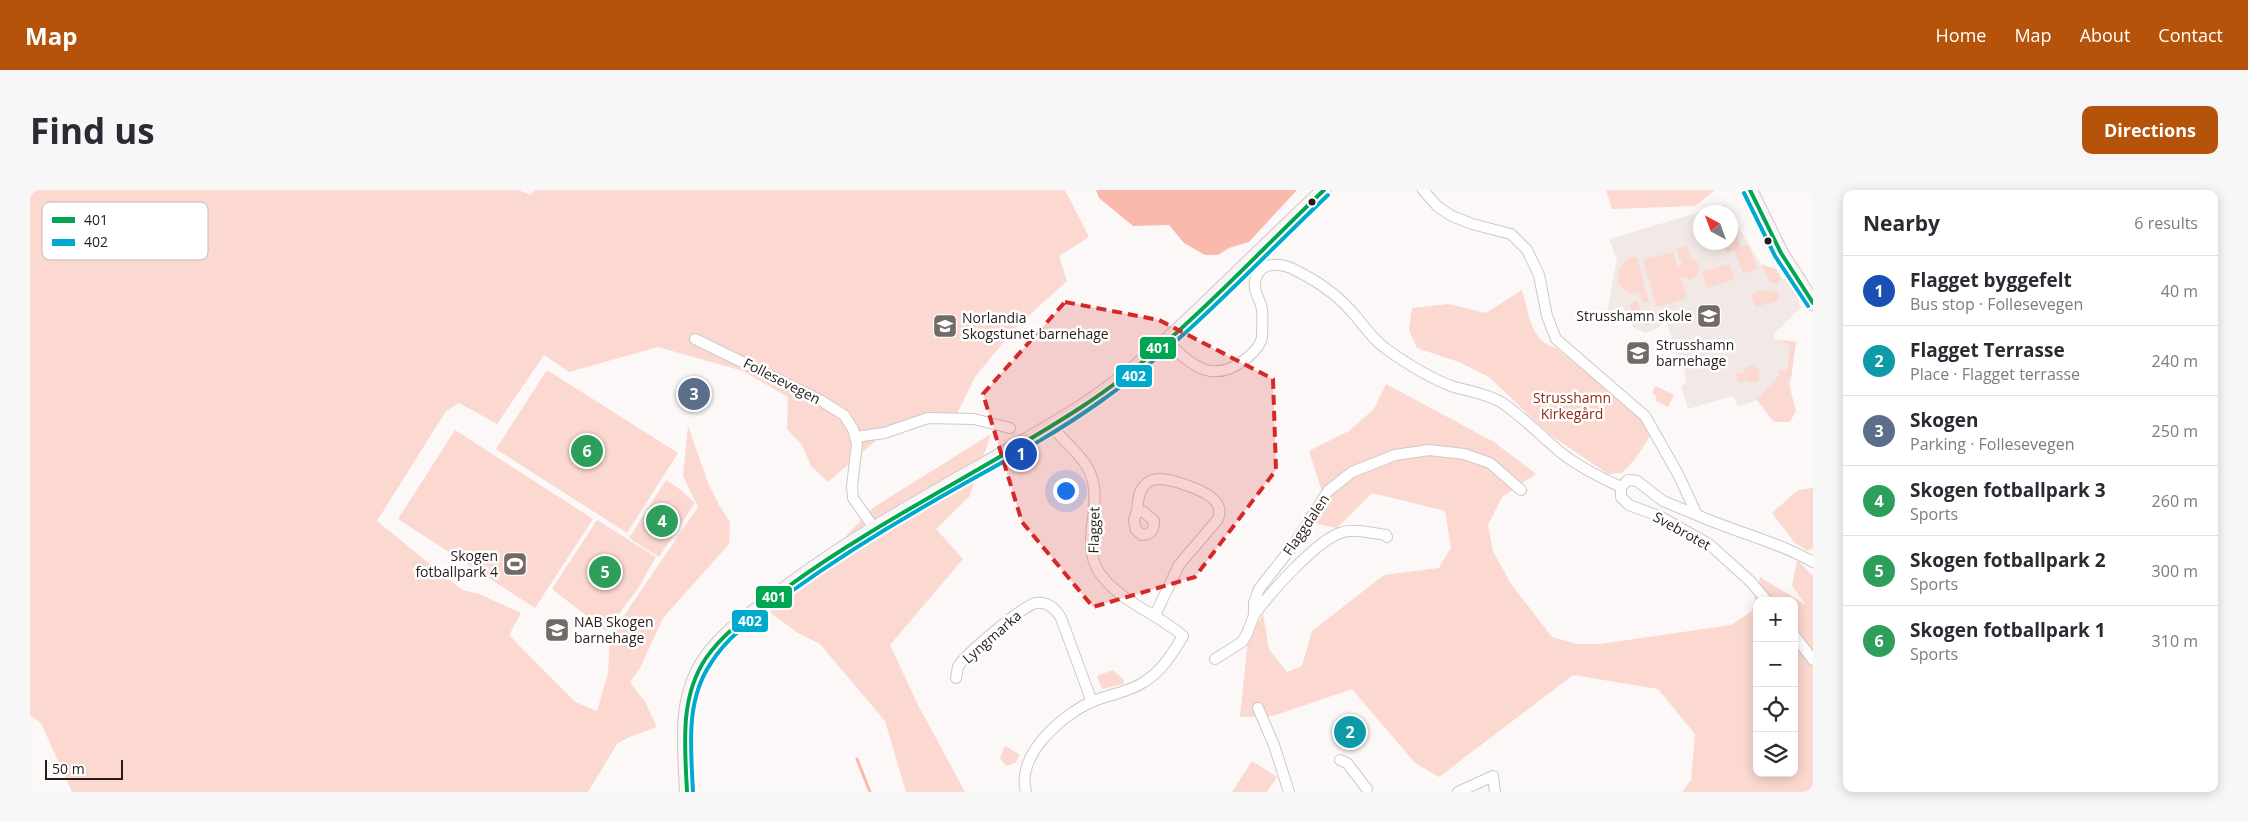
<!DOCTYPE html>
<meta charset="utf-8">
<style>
:root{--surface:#fff;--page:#f7f7f7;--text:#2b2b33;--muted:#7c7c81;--line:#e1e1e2;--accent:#b45309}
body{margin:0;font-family:"Open Sans",sans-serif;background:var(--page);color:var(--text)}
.controls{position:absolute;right:15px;bottom:15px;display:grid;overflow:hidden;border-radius:10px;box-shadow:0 2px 12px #0003}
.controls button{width:45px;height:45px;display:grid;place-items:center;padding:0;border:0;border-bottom:1px solid var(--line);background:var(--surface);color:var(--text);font:25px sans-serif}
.compass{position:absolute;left:1663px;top:15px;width:45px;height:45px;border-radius:50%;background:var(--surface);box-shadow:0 2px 12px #0003;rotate:319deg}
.scale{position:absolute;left:15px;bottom:12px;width:78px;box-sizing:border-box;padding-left:5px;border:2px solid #261d1a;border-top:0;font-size:14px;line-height:18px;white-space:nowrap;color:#261d1a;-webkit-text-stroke:4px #fff;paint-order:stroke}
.you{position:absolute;left:1035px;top:300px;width:18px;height:18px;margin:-12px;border:4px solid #fff;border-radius:50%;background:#1a73e8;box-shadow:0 0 0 8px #1a73e833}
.badge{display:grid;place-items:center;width:32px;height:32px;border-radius:50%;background:var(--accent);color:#fff;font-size:16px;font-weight:700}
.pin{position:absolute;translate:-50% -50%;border:2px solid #fff;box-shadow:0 1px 5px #0006}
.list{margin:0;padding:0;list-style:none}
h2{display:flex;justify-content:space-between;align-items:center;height:65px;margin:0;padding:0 20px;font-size:21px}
h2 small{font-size:16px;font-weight:400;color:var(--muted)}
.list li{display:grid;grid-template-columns:32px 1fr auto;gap:15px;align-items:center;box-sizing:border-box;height:70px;padding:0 20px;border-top:1px solid var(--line)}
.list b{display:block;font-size:19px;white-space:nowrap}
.list p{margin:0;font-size:16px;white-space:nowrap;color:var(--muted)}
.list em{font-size:16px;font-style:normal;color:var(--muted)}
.icon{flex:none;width:28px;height:28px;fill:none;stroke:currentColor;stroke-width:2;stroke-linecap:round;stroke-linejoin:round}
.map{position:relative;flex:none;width:1783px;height:602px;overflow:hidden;border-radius:10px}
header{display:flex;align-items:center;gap:30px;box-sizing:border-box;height:70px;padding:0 25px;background:var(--accent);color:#fff}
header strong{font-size:24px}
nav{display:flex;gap:28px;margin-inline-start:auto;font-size:18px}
.intro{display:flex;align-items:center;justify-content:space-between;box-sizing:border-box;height:120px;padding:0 30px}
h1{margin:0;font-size:35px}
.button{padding:12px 22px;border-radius:10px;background:var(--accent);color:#fff;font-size:18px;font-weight:700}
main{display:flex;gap:30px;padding:0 30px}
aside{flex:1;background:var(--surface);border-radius:10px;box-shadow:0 2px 12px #0003}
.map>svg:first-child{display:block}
</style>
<header>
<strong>Map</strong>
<nav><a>Home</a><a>Map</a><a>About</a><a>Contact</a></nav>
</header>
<div class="intro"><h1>Find us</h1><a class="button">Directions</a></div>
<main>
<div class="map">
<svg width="1783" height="602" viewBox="0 0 1783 602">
<rect width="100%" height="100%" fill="#fcf8f7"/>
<polygon fill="#f2e9e6" points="1694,15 1698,22 1670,22 1670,52 1700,52 1701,26 1731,74 1740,93 1746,94 1758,86 1765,99 1771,117 1743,145 1744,149 1766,152 1760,198 1765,221 1744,232 1727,210 1708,217 1703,206 1658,219 1651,196 1656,194 1654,177 1645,157 1637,133 1635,131 1628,138 1615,143 1603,137 1593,116 1577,122 1587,69 1579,49"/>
<g fill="#fbd8d0" fill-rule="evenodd">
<polygon points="0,0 489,0 500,5 505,0 1035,0 1059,47 1029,66 1037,91 986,137 945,187 925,228 896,230 850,247 798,292 781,276 772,255 757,239 758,207 713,181 628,157 539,182 514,165 467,234 429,213 416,221 347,331 432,400 449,404 491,423 479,445 545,512 567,521 578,483 580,446 668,317 653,286 658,236 679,295 689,315 700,332 699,354 633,428 610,478 600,492 615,512 627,537 599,547 587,554 558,602 42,602 11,533 0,525"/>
<polygon points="1576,0 1685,0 1665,16 1582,19"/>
<polygon points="1701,31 1711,57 1718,55 1728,78 1713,84 1704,60 1696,63 1692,53 1700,52"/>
<polygon points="1657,55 1661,66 1657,68 1664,69 1669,74 1669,84 1660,90 1650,86 1657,108 1627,117 1613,70 1643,62 1648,78 1654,69 1650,70 1646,59"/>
<path d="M1603,67L1607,68L1619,112L1613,113L1609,102L1600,103C1595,100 1589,96 1588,91C1586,82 1595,68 1603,67Z"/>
<polygon points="1700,74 1705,89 1677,98 1672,82"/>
<polygon points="1731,74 1746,79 1752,89 1746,94 1740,93"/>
<path d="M1492,100C1499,123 1500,151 1526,158L1607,222L1622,243L1606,268L1592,283L1578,284L1519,244L1459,187L1429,172L1387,158L1379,140L1382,118L1419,114L1456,123Z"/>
<polygon points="1733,100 1746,102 1749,106 1748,111 1725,117 1721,104"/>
<polygon points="1607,110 1611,122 1621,119 1626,131 1616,136 1605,129 1599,114"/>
<polygon points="1753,150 1766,152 1761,187 1758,191 1766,221 1760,232 1744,232 1727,210 1748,186 1749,180 1757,181 1760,154 1753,153"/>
<polygon points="1721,176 1726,177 1730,182 1728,191 1719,193 1714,189 1714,192 1708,193 1706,183 1713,183 1715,178"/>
<polygon points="517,180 648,263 597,343 466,259"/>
<path d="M1356,194L1464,252L1506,284L1472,307L1458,335L1463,361L1481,394L1522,447L1546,454H1570L1701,435L1722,421L1730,387L1776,415L1762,396L1767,370L1783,386V600L1777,602H1652L1661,590L1665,544L1628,499L1543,485L1409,587L1385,573L1322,499L1243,526L1210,527L1218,449L1233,424L1239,459L1257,482L1272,476L1282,441L1354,385L1409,378L1421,357L1415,321L1342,303L1307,338L1278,332L1295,311L1279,261L1319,241L1344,219ZM1727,411H1764V583H1727Z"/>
<polygon points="1625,196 1644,205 1638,217 1626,211 1626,206 1622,203"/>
<polygon points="425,240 563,329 505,418 368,329"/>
<polygon points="961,244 939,307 906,339 933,369 860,455 888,515 935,602 876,602 855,531 790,454 768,443 726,412 769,395 844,317"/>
<polygon points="636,290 651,300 665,313 629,367 599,348"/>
<polygon points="1783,298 1783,358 1778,361 1765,353 1742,323 1768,300"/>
<polygon points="567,330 626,367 609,397 576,441 522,399"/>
<polygon points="1083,480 1093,489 1094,494 1072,499 1067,486"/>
<polygon points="975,556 990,565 985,573 976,576 970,568"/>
<polygon points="1222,571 1247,587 1237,602 1202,602"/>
</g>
<polygon fill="#f9baad" points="1066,0 1267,0 1219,52 1199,58 1188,65 1175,65 1154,53 1139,35 1103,36 1069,8"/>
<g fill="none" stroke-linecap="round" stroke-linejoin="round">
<polyline stroke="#f9baad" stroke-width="3" points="827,569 840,602"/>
<defs>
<g id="street">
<path d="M1393,0L1408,17L1422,26L1442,34L1481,44L1497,60L1509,85L1517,126L1526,149L1615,226L1648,284L1667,325C1705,342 1746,351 1783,372"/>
<polyline points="665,149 790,210 814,225 823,239 827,254 822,296 823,308 844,338"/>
<path d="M1137,151C1162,177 1184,195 1217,168C1223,163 1231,155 1232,147C1232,139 1233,129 1232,120C1231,109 1221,100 1226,88C1231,72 1249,73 1261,78C1284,89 1305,102 1322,122C1333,134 1342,149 1355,158C1377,174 1399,188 1424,197C1440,201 1457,204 1471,212C1492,226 1510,245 1529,261C1547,276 1569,287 1591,297"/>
<polyline points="826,247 854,243 898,228 944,229 980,238"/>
<polyline points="1591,297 1591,307 1599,315 1631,327 1679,354 1720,391 1737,411"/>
<polyline points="1591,297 1598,290 1607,291 1633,311 1667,325"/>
<path d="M1107,321C1108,313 1108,302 1114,296C1117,292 1123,289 1128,289C1140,288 1178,301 1185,311C1190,316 1190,323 1188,329L1149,375L1125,425"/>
<path d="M1107,321L1114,322L1124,331C1124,341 1121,344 1112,345L1106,340L1104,330Z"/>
<path d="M1224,425C1240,403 1285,352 1310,343C1324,338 1341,343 1356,345L1357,347"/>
<polyline points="1764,445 1783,470"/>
<polyline points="1185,469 1212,452 1217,444 1224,425 1224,413 1229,399 1265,353 1298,301 1322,282 1365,265 1399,260 1434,264 1460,273 1491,300"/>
<path d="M926,488C927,484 927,480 928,477C934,465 994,415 1006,413C1017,411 1026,419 1031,428L1062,512"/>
<polyline points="1228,518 1244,555 1259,602"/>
<polyline points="1310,570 1317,573 1337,599"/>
<path d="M996,602C986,565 1031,526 1061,512C1079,504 1098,503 1114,492C1133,480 1142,464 1153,446C1127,423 1089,412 1069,382C1051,354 1070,322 1063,292C1058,268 1035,254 1021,235"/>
<polyline points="1428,602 1463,586 1465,602"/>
</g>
<g id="secondary">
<polyline points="1720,0 1751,63 1783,113"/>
<path d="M657,602C655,556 648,508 676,468C695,441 725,421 752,401C845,330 951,280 1050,218C1102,184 1147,142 1191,99C1225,66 1259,33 1294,0"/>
</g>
</defs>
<use href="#street" stroke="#cfc9c8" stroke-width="12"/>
<use href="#secondary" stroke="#cfc9c8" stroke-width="16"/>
<use href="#street" stroke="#fffefe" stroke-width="10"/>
<use href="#secondary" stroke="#f9f5f4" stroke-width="14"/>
<defs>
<g id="bus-1">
<polyline points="1720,0 1751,63 1783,113"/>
<path d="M657,602C655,557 649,508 676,468C696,439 728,419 756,398C849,330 953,281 1050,218C1141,159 1216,74 1294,0"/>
</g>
<g id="bus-2">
<polyline points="1714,3 1745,66 1778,116"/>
<path d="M663,602C661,558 655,511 681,473C699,443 732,423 759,403C805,370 853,340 902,312C959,279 1018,249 1071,211C1155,152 1225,74 1298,5"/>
</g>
</defs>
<use href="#bus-1" stroke="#fff" stroke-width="8"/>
<use href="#bus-2" stroke="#fff" stroke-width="8"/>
<use href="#bus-1" stroke="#00a651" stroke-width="4"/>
<use href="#bus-2" stroke="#00a9ce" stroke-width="4"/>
</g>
<path fill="#d62828" fill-opacity="0.2" stroke="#d62828" stroke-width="4" stroke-dasharray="10 6" stroke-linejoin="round" d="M1035,112L1129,130L1243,189L1246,280L1165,387L1063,417L992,332L953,204Z"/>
<defs>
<symbol id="school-square" viewBox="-11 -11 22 22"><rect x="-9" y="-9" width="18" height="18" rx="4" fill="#716a67" stroke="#fff"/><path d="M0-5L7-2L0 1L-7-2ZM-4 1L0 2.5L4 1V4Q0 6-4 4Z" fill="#fff"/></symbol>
<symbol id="stadium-square" viewBox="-11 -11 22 22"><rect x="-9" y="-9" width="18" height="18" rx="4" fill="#716a67" stroke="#fff"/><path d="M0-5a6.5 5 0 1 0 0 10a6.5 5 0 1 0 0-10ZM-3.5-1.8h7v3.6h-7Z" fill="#fff"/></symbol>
</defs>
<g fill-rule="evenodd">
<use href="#school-square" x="1665" y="112" width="28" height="28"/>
<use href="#school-square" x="901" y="122" width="28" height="28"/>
<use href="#school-square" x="1594" y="149" width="28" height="28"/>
<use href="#stadium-square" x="471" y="360" width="28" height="28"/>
<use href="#school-square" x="513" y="426" width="28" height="28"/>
</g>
<g fill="#261d1a" stroke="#fff" stroke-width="2">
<circle cx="1282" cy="12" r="4.5"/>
<circle cx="1738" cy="51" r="4.5"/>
</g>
<g text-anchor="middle" stroke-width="5" stroke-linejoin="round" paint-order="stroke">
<g font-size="14" fill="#261d1a" stroke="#fff" text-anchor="start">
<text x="1662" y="131" text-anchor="end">Strusshamn skole</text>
<text x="932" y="133">Norlandia<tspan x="932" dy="16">Skogstunet barnehage</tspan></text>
<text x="1626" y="160">Strusshamn<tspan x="1626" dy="16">barnehage</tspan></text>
<text x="468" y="371" text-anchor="end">Skogen<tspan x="468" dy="16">fotballpark 4</tspan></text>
<text x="544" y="437">NAB Skogen<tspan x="544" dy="16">barnehage</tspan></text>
</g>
<g font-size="14" fill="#261d1a" stroke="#fff">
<text transform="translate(752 191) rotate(27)" y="5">Follesevegen</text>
<text transform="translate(1276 335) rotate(-56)" y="5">Flaggdalen</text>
<text transform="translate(1064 340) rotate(-89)" y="5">Flagget</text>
<text transform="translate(1652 341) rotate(29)" y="5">Svebrotet</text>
<text transform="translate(962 447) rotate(-41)" y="5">Lyngmarka</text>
</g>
<g font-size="14" fill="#8f2a16" stroke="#fff">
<text x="1542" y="213">Strusshamn<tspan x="1542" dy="16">Kirkegård</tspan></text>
</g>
</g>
<rect x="12" y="12" width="166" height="58" rx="8" fill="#fff" stroke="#bebbba" stroke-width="1"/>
<rect x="22" y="27" width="23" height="6" fill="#00a651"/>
<rect x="22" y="49" width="23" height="7" fill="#00a9ce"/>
<g font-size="14" fill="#261d1a">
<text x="54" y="35">401</text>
<text x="54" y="57">402</text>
</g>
<g stroke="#fff" stroke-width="2">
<rect x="1109" y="146" width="38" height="24" rx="5" fill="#00a651"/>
<rect x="1085" y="174" width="38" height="24" rx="5" fill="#00a9ce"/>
<rect x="725" y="395" width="38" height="24" rx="5" fill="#00a651"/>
<rect x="701" y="419" width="38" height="24" rx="5" fill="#00a9ce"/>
</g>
<g font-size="14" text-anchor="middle" font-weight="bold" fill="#fff">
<text x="1128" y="163">401</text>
<text x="1104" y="191">402</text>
<text x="744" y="412">401</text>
<text x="720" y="436">402</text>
</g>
</svg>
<div class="controls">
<button>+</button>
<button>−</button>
<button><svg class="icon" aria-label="locate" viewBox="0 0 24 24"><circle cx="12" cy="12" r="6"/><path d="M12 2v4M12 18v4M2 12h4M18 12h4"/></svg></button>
<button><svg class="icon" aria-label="layers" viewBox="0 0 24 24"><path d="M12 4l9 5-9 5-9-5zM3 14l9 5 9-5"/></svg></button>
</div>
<svg class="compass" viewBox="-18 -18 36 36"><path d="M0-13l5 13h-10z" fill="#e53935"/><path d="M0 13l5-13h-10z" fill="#7c7c81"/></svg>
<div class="scale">50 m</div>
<div class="you"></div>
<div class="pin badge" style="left:991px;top:264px;background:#1a4fb4">1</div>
<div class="pin badge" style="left:1320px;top:542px;background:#0f9aa8">2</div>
<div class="pin badge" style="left:664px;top:204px;background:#5c6f8a">3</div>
<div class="pin badge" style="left:632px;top:331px;background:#2e9e5b">4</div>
<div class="pin badge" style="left:575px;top:382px;background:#2e9e5b">5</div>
<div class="pin badge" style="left:557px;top:261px;background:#2e9e5b">6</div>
</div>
<aside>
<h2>Nearby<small>6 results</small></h2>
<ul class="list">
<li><span class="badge" style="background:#1a4fb4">1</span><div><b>Flagget byggefelt</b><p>Bus stop · Follesevegen</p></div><em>40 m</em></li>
<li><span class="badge" style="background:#0f9aa8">2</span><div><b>Flagget Terrasse</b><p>Place · Flagget terrasse</p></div><em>240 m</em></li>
<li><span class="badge" style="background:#5c6f8a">3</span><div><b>Skogen</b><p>Parking · Follesevegen</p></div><em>250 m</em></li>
<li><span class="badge" style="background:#2e9e5b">4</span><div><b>Skogen fotballpark 3</b><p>Sports</p></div><em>260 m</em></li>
<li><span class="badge" style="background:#2e9e5b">5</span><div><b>Skogen fotballpark 2</b><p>Sports</p></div><em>300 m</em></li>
<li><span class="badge" style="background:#2e9e5b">6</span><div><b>Skogen fotballpark 1</b><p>Sports</p></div><em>310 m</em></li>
</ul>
</aside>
</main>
